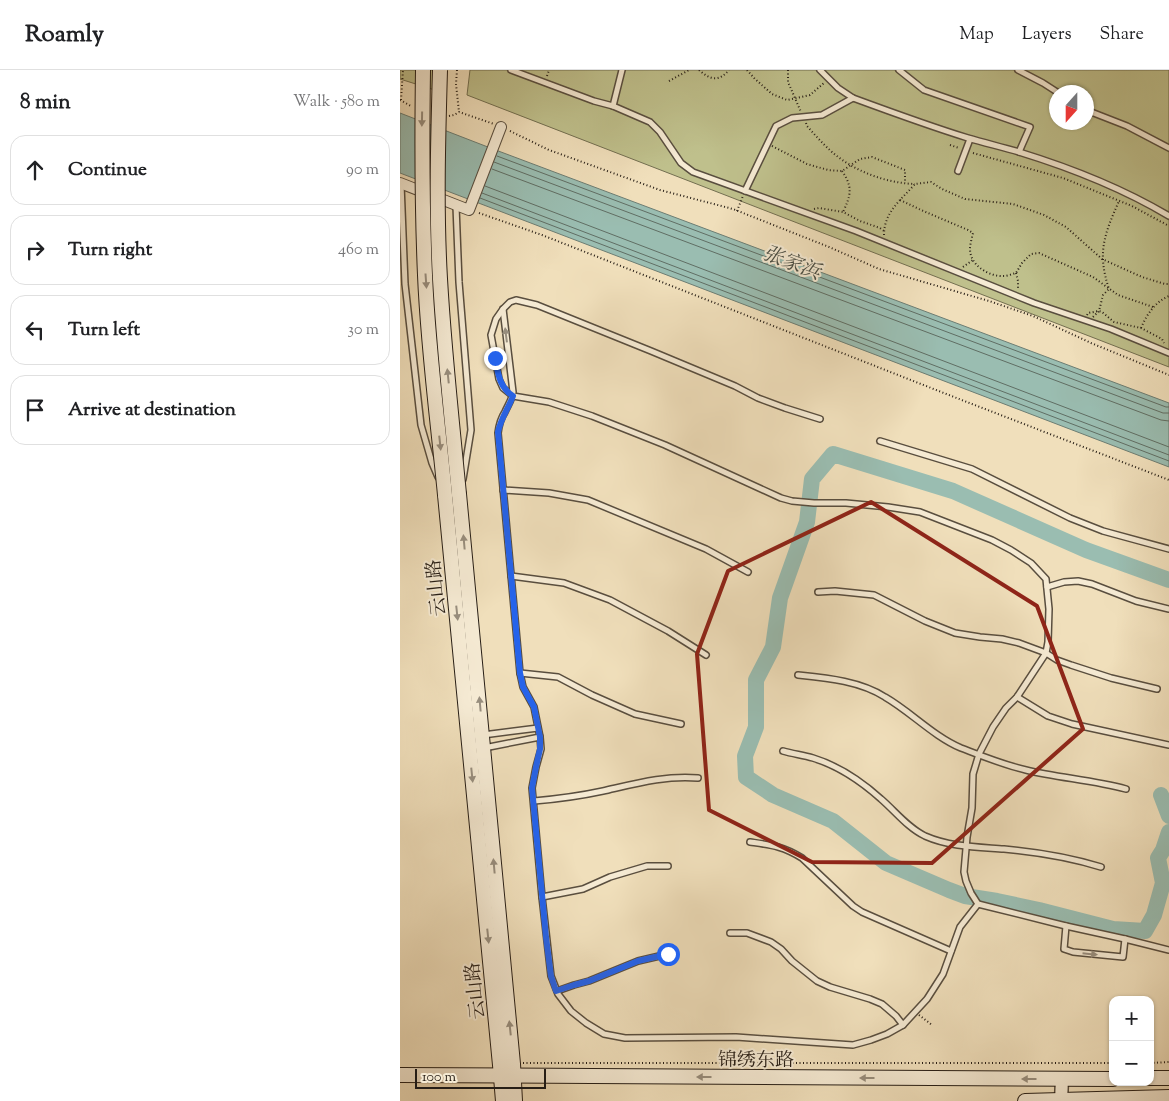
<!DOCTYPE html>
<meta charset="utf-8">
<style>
:root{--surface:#fff;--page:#f6f6f6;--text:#202124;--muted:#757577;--line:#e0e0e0}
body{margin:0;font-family:"Sorts Mill Goudy","Noto Serif SC",serif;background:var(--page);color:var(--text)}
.controls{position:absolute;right:15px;bottom:15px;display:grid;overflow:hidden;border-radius:10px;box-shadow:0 1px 4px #0004}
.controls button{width:45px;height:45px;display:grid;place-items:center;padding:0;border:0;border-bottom:1px solid var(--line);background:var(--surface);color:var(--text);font:25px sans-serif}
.compass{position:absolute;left:649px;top:15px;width:45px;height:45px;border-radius:50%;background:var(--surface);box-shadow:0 1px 4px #0004;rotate:201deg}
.scale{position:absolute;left:15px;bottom:12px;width:131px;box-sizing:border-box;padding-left:5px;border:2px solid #271e16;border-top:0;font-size:14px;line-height:18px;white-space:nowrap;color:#271e16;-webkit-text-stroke:4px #f5ead3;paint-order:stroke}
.stop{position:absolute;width:15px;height:15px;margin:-11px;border:4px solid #2563eb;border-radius:50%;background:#fff}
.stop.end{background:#2563eb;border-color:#fff;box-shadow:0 1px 5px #0008}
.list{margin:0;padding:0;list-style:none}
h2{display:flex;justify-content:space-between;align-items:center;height:65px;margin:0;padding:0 20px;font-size:21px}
h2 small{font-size:16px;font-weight:400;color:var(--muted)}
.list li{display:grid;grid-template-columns:32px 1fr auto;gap:15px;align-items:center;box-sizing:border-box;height:70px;margin:0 10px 10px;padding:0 10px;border:1px solid var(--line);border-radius:15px}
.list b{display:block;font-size:19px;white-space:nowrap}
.list em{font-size:16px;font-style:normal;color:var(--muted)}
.icon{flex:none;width:28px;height:28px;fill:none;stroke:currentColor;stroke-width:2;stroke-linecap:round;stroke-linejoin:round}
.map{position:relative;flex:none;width:769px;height:1031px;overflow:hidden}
header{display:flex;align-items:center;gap:30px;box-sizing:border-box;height:70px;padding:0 25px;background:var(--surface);border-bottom:1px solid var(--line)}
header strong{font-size:24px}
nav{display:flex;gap:28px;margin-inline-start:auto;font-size:18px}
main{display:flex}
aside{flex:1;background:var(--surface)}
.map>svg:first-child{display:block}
</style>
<header>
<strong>Roamly</strong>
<nav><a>Map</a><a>Layers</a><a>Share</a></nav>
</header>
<main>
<aside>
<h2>8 min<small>Walk · 580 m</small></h2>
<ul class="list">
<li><svg class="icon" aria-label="ahead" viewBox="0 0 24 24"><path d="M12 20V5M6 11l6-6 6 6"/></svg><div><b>Continue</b></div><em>90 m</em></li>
<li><svg class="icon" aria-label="right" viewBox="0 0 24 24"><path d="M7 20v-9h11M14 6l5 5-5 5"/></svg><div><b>Turn right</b></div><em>460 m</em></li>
<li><svg class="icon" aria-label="left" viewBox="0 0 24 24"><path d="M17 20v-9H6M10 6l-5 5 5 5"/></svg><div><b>Turn left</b></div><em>30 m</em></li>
<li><svg class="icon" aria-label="arrive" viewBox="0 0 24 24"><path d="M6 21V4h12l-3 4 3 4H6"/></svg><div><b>Arrive at destination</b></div></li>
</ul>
</aside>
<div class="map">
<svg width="769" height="1031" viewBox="0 0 769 1031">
<rect width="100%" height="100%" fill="#f0dfbb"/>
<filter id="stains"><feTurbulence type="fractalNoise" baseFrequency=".004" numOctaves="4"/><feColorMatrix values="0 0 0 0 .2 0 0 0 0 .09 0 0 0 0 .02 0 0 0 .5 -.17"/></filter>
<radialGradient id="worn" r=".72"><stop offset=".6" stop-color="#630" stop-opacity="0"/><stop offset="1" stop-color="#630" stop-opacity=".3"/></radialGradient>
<g fill="#bfc08c" stroke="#736f51" fill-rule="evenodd">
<polygon points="0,0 45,0 41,22 0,9"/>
<path d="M70,0H769V297L67,25ZM656,22H686V52H656Z"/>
</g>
<polygon fill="#9abdb1" stroke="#6c7d73" points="0,43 93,79 769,333 769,397 0,103"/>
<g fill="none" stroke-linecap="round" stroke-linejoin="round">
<g stroke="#606e64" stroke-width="1">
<polyline points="97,86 766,337 769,337"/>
<polyline points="94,92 763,343 769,343"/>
<polyline points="92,99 761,350 769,351"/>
<polyline points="85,116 769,377"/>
<polyline points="82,123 769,385"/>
<polyline points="80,128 769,391"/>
</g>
<g stroke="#9abdb1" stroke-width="16">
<polyline points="769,510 686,480 553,421 433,384 412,409 407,452 380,528 373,577 356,610 356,657 345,686 346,707 373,725 433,751 486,793 549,820 565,826 597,831 639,840 713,859 745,861 754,845 763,813 758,788 763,780 769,762"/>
<polyline points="761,725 769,746"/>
</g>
<defs>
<g id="service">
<polyline points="111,0 194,31 213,36 250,52 260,62 281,93 293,102 456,161 634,233 711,259 769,283"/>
<polyline points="420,0 438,18 453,28"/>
<polyline points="499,0 524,20 630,57 619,82"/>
<polyline points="618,0 643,13 657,22"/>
<polyline points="213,36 222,0"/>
<polyline points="686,40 727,56 769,78"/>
<polyline points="558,101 570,69"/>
<polyline points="1,114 5,214 21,355 32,393 38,407"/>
<path d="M345,121L376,56L392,48L422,45L453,28C491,42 529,56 568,68C585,73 602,77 619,82C671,98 722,118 769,146"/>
<polyline points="56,136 59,212 71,360 63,409"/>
<path d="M103,239L113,322C112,330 108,335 105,342C101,348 99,355 98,363L120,603L123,617L134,637L140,667L141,679L136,697L132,718L142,827L151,906L158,924L171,941L186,953L204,964L225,968L336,967L453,975L471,970L487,964L503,955L527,929L543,904L560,857L578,834"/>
<polyline points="420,349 385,338 358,328 335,316 251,281 137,235 116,230 110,232 103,239 96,249 91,265 99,309 103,318 113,326 149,332 192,346 265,375 381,428 392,431 414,433 446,433 488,437 520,442 592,470 611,480 631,493 646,509 649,539 648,572 646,583 617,627 606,638 593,657 579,684 573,704 572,738 567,767 564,802 566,811 571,823 578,834 666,856 725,869 769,880"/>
<polyline points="480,371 572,399 670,448 703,461 769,479"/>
<polyline points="103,420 149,423 188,430 306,479 348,502"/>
<polyline points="111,506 164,513 210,530 268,561 306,585"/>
<polyline points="647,517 664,512 678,511 692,514 736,531 769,539"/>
<polyline points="418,522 435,521 474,525 525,551 555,563 580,567 602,569 619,573 646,583 657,590 671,595 711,608 757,619"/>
<polyline points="120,603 158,607 192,625 235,644 281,654"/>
<path d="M398,605C427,608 460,611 485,627C511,642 533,666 561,678C582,686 604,695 626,700C659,708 693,710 726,719"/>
<polyline points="617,627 648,646 672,654 769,675"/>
<polyline points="83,665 138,658"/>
<polyline points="84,678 140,667"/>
<path d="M383,681C393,684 403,685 413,688C439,696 461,711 481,729C495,741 508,758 525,766C550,777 577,777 604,779C637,782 669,787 701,797"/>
<path d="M134,731C157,729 180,726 203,721C234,714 266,705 298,708"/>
<path d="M350,772C371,775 383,776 402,788L453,836L462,842L551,881"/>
<polyline points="142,827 183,819 210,807 247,796 268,796"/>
<polyline points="666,856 664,879 673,882 723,887 725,869"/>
<polyline points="330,863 347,863 371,872 381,879 392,891 417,911 430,917 470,929 482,934 496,946 503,955"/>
<polyline points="157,921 174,915 189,911 238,891 268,884"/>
</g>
<polyline id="minor" points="0,113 69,140 101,57"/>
<polyline id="tertiary" points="661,1031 662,1009"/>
<g id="secondary">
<polyline points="59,424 113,994 115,1031"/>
<polyline points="45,425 100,995 103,1031"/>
<polyline points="0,1005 713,1009"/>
<polyline points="750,1008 769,1008"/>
<polyline points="625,1031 769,1027"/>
</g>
</defs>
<use href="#service" stroke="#594e3f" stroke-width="8"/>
<use href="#minor" stroke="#594e3f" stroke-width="12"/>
<use href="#tertiary" stroke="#594e3f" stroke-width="15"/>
<use href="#secondary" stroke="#271e16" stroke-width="16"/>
<g stroke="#271e16" stroke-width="2" stroke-dasharray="1 2.5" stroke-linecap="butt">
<polyline points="57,0 56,14 59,42"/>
<path d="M299,0C310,10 319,12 329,0"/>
<polyline points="347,0 355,9 372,24 387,30 410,25 424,13"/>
<polyline points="388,0 388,12 401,42"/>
<polyline points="147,6 149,0"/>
<polyline points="269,11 289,0"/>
<polyline points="0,30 11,36"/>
<polyline points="1,30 3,0"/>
<polyline points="49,46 54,45 59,42 94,54"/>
<path d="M406,53L407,56C415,65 423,74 432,82C454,101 485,113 515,114"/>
<polyline points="110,61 149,80 260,120 333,139 429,177 479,199 589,231 633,246 691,273 769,305"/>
<polyline points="550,75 559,78"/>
<polyline points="372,76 407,94 428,100 442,101 460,89 472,87 505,100 505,113"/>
<polyline points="573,83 663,108 732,136 769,156"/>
<path d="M442,101C453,117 451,125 443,142"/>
<path d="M500,130L521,140L568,160L573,163C572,168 570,174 570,179C570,196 590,207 604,206C608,206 612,204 616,203L622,193L631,184L639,183L693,207L718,225L753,237"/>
<polyline points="414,139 419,138 443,142 460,151 480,158 484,161"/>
<polyline points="337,141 343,126"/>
<polyline points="79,143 142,165 554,327 769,410"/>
<path d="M484,165C484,142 501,130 515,114L531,112L542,119L565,129L613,134L644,145L666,157L702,189L742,207L765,214H769"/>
<polyline points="563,197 573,190"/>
<polyline points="616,203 618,211 618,220"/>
<polyline points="687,245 688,243 699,241 702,242 714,252 741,258 762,269 764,273"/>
<path d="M693,247L699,241L703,225L709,219C697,183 704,165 719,131"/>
<path d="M741,258C747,244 755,232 769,226"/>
<polyline points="519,945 532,955"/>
<polyline points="123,993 713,993"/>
<polyline points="750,993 769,992"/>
</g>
<use href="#service" stroke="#f5ead3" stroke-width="5"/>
<use href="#minor" stroke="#f5ead3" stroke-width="10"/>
<use href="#tertiary" stroke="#f5ead3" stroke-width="12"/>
<use href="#secondary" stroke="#f5ead3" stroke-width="14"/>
<defs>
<g id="secondary-bridge">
<path d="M23,0C22,68 22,137 25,205C28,279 38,352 45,425"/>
<path d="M40,0C38,69 36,139 40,209C44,280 52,352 59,424"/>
</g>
</defs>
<use href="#secondary-bridge" stroke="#271e16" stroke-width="16" stroke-linecap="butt"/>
<use href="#secondary-bridge" stroke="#f5ead3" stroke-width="14"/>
</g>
<defs><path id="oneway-solid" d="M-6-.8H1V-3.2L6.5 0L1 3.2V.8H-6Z" transform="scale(1.25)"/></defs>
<g fill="#988e7e">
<use href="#oneway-solid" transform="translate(22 49) rotate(91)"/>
<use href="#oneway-solid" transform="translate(26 211) rotate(86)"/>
<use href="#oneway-solid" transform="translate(106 265) rotate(-97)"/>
<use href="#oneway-solid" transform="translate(48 306) rotate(-96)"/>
<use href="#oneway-solid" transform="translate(40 373) rotate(84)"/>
<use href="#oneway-solid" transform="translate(64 472) rotate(-95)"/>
<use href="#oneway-solid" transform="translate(57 543) rotate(84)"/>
<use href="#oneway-solid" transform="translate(80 634) rotate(-95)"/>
<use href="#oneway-solid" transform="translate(72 705) rotate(84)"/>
<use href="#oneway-solid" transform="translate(94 796) rotate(-95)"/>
<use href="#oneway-solid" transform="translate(88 866) rotate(84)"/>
<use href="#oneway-solid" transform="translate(690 884) rotate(6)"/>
<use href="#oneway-solid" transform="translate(110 958) rotate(-96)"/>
<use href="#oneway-solid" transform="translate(304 1007) rotate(-180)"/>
<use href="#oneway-solid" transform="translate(467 1008) rotate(-180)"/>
<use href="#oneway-solid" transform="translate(629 1009) rotate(-180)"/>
</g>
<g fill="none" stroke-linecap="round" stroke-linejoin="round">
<path stroke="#2563eb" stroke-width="6" d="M95,288C98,303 99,317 113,326C108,339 101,348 98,362L120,603L123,617L134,637L140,667V679L136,697L132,718L146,867L151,906L156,921L174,915L189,911L238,891L268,884"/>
</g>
<path fill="none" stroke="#8f2418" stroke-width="4" stroke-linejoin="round" d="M471,432L637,536L683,659L532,793L412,792L309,740L297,584L328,501Z"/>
<g text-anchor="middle" stroke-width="4" stroke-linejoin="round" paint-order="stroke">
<g font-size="19" fill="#271e16" stroke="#f5ead3">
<text transform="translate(35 518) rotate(-96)" y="7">云山路</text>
<text transform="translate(74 921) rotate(-96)" y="7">云山路</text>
<text x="356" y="996">锦绣东路</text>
</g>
<g font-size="20" font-style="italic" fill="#4a4e44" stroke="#f5ead3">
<text transform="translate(392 192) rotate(21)" y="7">张家浜</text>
</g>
</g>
<rect width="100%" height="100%" filter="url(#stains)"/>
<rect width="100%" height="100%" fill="url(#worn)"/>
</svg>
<div class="controls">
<button>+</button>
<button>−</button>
</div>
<svg class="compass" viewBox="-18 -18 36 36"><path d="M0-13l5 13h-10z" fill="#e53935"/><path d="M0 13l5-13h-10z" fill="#757577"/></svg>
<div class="scale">100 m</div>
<div class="stop" style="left:268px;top:884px"></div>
<div class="stop end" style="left:95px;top:288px"></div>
</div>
</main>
